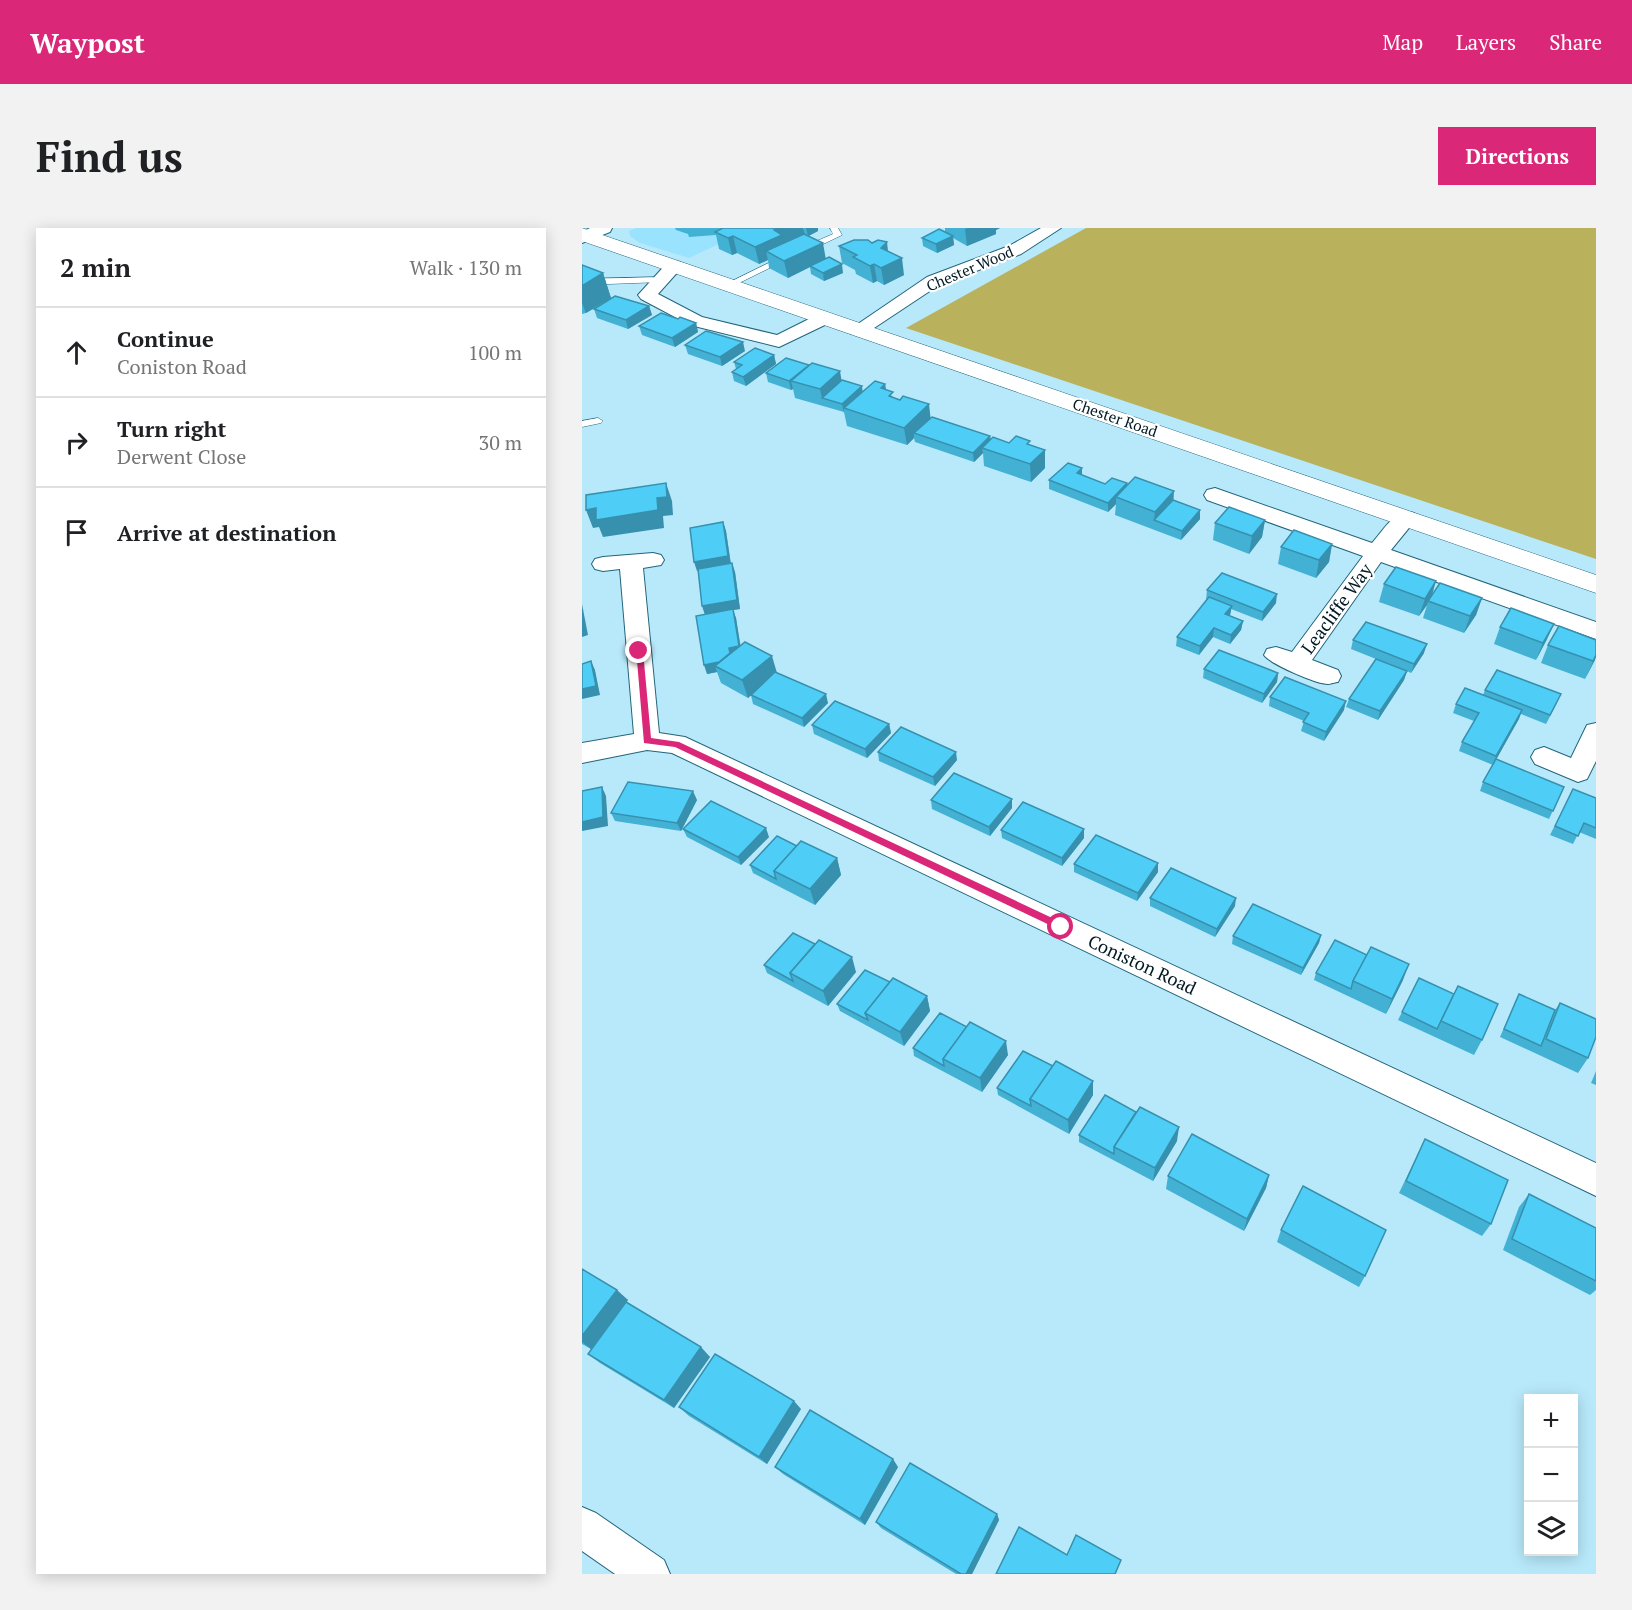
<!DOCTYPE html>
<meta charset="utf-8">
<style>
:root{--surface:#fff;--page:#f2f2f2;--text:#202124;--muted:#757577;--line:#e0e0e0;--accent:#db2777}
body{margin:0;font-family:"PT Serif",serif;background:var(--page);color:var(--text)}
.controls{position:absolute;right:18px;bottom:18px;display:grid;overflow:hidden;border-radius:0px;box-shadow:0 3px 15px #0003}
.controls button{width:54px;height:54px;display:grid;place-items:center;padding:0;border:0;border-bottom:2px solid var(--line);background:var(--surface);color:var(--text);font:30px sans-serif}
.stop{position:absolute;width:18px;height:18px;margin:-14px;border:4px solid #db2777;border-radius:50%;background:#fff}
.stop.end{background:#db2777;border-color:#fff;box-shadow:0 2px 6px #0008}
.list{margin:0;padding:0;list-style:none}
h2{display:flex;justify-content:space-between;align-items:center;height:78px;margin:0;padding:0 24px;font-size:26px}
h2 small{font-size:20px;font-weight:400;color:var(--muted)}
.list li{display:grid;grid-template-columns:39px 1fr auto;gap:18px;align-items:center;box-sizing:border-box;height:90px;padding:0 24px;border-top:2px solid var(--line)}
.list b{display:block;font-size:22px;white-space:nowrap}
.list p{margin:0;font-size:20px;white-space:nowrap;color:var(--muted)}
.list em{font-size:20px;font-style:normal;color:var(--muted)}
.icon{flex:none;width:33px;height:33px;fill:none;stroke:currentColor;stroke-width:2;stroke-linecap:round;stroke-linejoin:round}
.map{position:relative;flex:none;width:1014px;height:1346px;overflow:hidden;border-radius:0px}
header{display:flex;align-items:center;gap:36px;box-sizing:border-box;height:84px;padding:0 30px;background:var(--accent);color:#fff}
header strong{font-size:28px}
nav{display:flex;gap:33px;margin-inline-start:auto;font-size:21px}
.intro{display:flex;align-items:center;justify-content:space-between;box-sizing:border-box;height:144px;padding:0 36px}
h1{margin:0;font-size:42px}
.button{padding:15px 27px;border-radius:0px;background:var(--accent);color:#fff;font-size:21px;font-weight:700}
main{display:flex;gap:36px;padding:0 36px}
aside{flex:1;background:var(--surface);border-radius:0px;box-shadow:0 3px 15px #0003}
.map>svg:first-child{display:block}
</style>
<header>
<strong>Waypost</strong>
<nav><a>Map</a><a>Layers</a><a>Share</a></nav>
</header>
<div class="intro"><h1>Find us</h1><a class="button">Directions</a></div>
<main>
<aside>
<h2>2 min<small>Walk · 130 m</small></h2>
<ul class="list">
<li><svg class="icon" aria-label="ahead" viewBox="0 0 24 24"><path d="M12 20V5M6 11l6-6 6 6"/></svg><div><b>Continue</b><p>Coniston Road</p></div><em>100 m</em></li>
<li><svg class="icon" aria-label="right" viewBox="0 0 24 24"><path d="M7 20v-9h11M14 6l5 5-5 5"/></svg><div><b>Turn right</b><p>Derwent Close</p></div><em>30 m</em></li>
<li><svg class="icon" aria-label="arrive" viewBox="0 0 24 24"><path d="M6 21V4h12l-3 4 3 4H6"/></svg><div><b>Arrive at destination</b></div></li>
</ul>
</aside>
<div class="map">
<svg width="1014" height="1346" viewBox="0 0 1014 1346">
<rect width="100%" height="100%" fill="#b8e9fb"/>
<polygon fill="#99e3ff" points="54,0 171,0 107,30 58,15 48,8 47,3"/>
<polygon fill="#bab15c" points="504,0 1014,0 1014,331 324,100"/>
<g fill="none" stroke-linecap="round" stroke-linejoin="round">
<defs>
<g id="lane">
<polygon points="248,0 256,0 260,7 227,23 221,23 221,19 251,6"/>
<polygon points="201,28 208,30 149,59 142,57"/>
<polygon points="83,49 84,51 80,54 0,57 0,51"/>
<polygon points="16,190 21,193 19,195 0,199 0,193"/>
</g>
<g id="street">
<polygon points="8,0 30,0 28,4 0,15 0,4"/>
<polygon points="459,0 479,0 439,26 357,57 283,106 269,106 267,102 345,49 427,18"/>
<polygon points="92,33 98,34 101,38 76,66 120,89 195,107 235,87 247,87 250,91 247,95 197,119 108,97 59,71 56,67 86,34"/>
<path d="M633,260L790,315C802,302 813,280 832,285L835,290L809,322L1014,394V411L799,334L730,432L756,442L759,448L756,454C754,454 748,456 746,456C734,456 688,436 682,427L685,421L694,419L710,424L781,328L625,272L622,267L625,262Z"/>
<polygon points="71,325 79,327 82,332 79,337 61,340 77,505 103,509 1014,935 1014,968 90,525 65,522 0,535 0,515 52,506 38,341 21,343 13,341 10,336 13,331 21,329"/>
<polygon points="1014,495 1014,533 1005,551 996,554 953,536 949,529 953,522 962,519 989,530 1005,497"/>
<polygon points="0,1279 14,1285 82,1332 88,1346 33,1346 0,1323"/>
</g>
<polygon id="highway" points="0,0 1014,347 1014,365 0,13"/>
</defs>
<use href="#lane" stroke="#21657b" stroke-width="1"/>
<use href="#street" stroke="#21657b" stroke-width="2"/>
<use href="#highway" stroke="#21657b" stroke-width="1"/>
<use href="#lane" fill="#fff" fill-rule="evenodd"/>
<use href="#street" fill="#fff" fill-rule="evenodd"/>
<use href="#highway" fill="#fff" fill-rule="evenodd"/>
</g>
<g fill="#43b1d4">
<polygon points="93,0 236,0 236,3 227,8 243,31 261,45 242,53 229,46 228,39 206,50 187,40 186,32 177,36 155,25 150,27 137,21 134,7 107,9 106,6 94,2"/>
<polygon points="363,0 418,0 414,2 414,6 385,18 371,10 372,17 355,25 341,18 340,10 363,4"/>
<polygon points="257,18 306,23 322,47 302,57 295,53 291,55 274,46 273,42 260,35"/>
<polygon points="0,37 21,45 29,70 4,85 0,86"/>
<polygon points="67,78 70,87 46,101 15,90 12,81"/>
<polygon points="114,95 116,104 93,119 60,107 57,98"/>
<polygon points="103,117 163,123 140,138 106,126"/>
<polygon points="192,127 194,136 164,158 152,153 150,144 154,141 152,134"/>
<polygon points="184,145 260,152 281,163 303,156 304,162 312,170 349,190 408,208 409,212 448,217 463,222 463,240 449,254 402,238 401,225 392,234 333,214 332,210 325,217 265,198 262,184 213,170 211,161 209,162 186,154"/>
<polygon points="500,247 523,256 545,255 545,258 591,272 618,291 599,312 533,287 534,276 526,284 467,261 467,252"/>
<polygon points="683,292 680,309 667,326 631,312 633,295"/>
<polygon points="141,294 144,303 149,336 153,344 158,381 151,382 154,390 158,417 195,445 246,475 222,499 171,476 169,467 166,470 139,455 135,444 125,446 123,386 116,343 115,343"/>
<polygon points="750,316 747,334 734,350 696,336 699,319"/>
<polygon points="802,356 850,367 900,370 894,387 882,405 841,390 845,377 837,388 797,374"/>
<polygon points="625,362 694,375 680,393 649,381 648,388 661,393 659,402 648,416 631,409 617,427 594,418 595,409 625,372 624,372"/>
<polygon points="972,396 964,413 954,432 912,416 918,399"/>
<polygon points="771,412 842,425 829,445 825,443 822,452 796,492 764,479 767,471 794,431 769,421"/>
<polygon points="966,417 1014,429 1003,451 959,435"/>
<polygon points="622,441 696,445 695,454 680,475 621,450"/>
<polygon points="903,462 975,475 964,496 939,486 914,532 982,559 967,591 898,563 901,554 911,537 877,523 880,514 892,493 871,485 874,476 901,467"/>
<polygon points="688,469 762,482 742,513 719,503 722,493 687,478"/>
<polygon points="307,496 309,505 285,530 232,506 230,497"/>
<polygon points="296,524 375,532 353,558 297,533"/>
<polygon points="991,561 1014,570 1014,611 997,604 991,616 968,607"/>
<polygon points="115,572 99,603 33,593 29,585"/>
<polygon points="349,572 430,580 408,608 350,581"/>
<polygon points="101,601 187,609 159,637 105,609"/>
<polygon points="502,601 502,610 480,638 420,610 419,602"/>
<polygon points="215,618 255,630 259,647 233,677 171,645 168,637"/>
<polygon points="492,636 576,644 555,673 492,644"/>
<polygon points="568,670 653,678 633,709 568,678"/>
<polygon points="739,707 737,715 719,747 650,716 651,708"/>
<polygon points="785,727 821,752 804,786 732,752 734,745"/>
<polygon points="182,737 274,744 246,778 185,745"/>
<polygon points="308,754 345,768 348,783 322,818 258,783 255,776"/>
<polygon points="872,766 900,812 892,827 816,792 820,784"/>
<polygon points="937,766 973,782 978,775 1006,830 996,845 918,809 933,774"/>
<polygon points="385,799 426,827 400,864 332,828 331,820"/>
<polygon points="471,838 511,853 511,867 487,906 416,867 415,860"/>
<polygon points="1014,843 1014,857 1009,855"/>
<polygon points="554,884 595,913 571,953 497,914 497,907"/>
<polygon points="843,911 909,996 900,1008 817,965"/>
<polygon points="687,947 684,960 662,1003 584,961 586,948"/>
<polygon points="947,966 1014,1000 1014,1062 1008,1067 921,1022 937,979"/>
<polygon points="699,1002 783,1048 777,1059 695,1014"/>
<polygon points="0,1041 46,1072 44,1075 128,1129 92,1180 18,1135 6,1126 9,1121 0,1116"/>
<polygon points="97,1179 219,1181 185,1236 107,1188"/>
<polygon points="193,1239 316,1239 283,1297 201,1246"/>
<polygon points="415,1286 417,1292 390,1346 374,1346 299,1300 294,1294"/>
</g>
<g fill="#3790ad">
<polygon points="197,0 221,0 223,7 184,23 186,32 177,36 173,19 192,2"/>
<polygon points="224,0 236,0 236,3 226,8"/>
<polygon points="386,0 418,0 414,2 414,6 385,18 383,1"/>
<polygon points="151,8 155,25 150,27 146,10"/>
<polygon points="371,8 372,17 355,25 354,16"/>
<polygon points="305,14 307,31 299,20"/>
<polygon points="241,15 244,32 228,38 228,39 206,50 202,33"/>
<polygon points="320,30 322,47 302,57 299,40"/>
<polygon points="260,36 261,45 242,53 241,45"/>
<polygon points="292,36 295,53 291,55 288,38"/>
<polygon points="21,45 29,70 4,85 0,75 0,58"/>
<polygon points="67,78 70,87 46,101 44,92"/>
<polygon points="114,95 116,104 93,119 90,110"/>
<polygon points="161,114 163,123 140,138 138,129"/>
<polygon points="192,127 194,136 164,158 161,149"/>
<polygon points="227,137 209,153 211,161 209,162 207,153"/>
<polygon points="258,143 261,161 240,170 238,161"/>
<polygon points="303,156 306,174 299,160"/>
<polygon points="280,158 281,167 262,180 262,185 260,176"/>
<polygon points="347,176 349,194 332,205 332,210 325,217 322,200"/>
<polygon points="408,208 409,217 400,220 401,225 392,234 391,225"/>
<polygon points="463,222 463,240 449,254 448,236"/>
<polygon points="500,240 500,249 495,245"/>
<polygon points="84,255 90,273 91,287 81,288 82,300 21,309 17,299 11,300 4,282 75,270"/>
<polygon points="545,255 545,264 534,269 534,276 526,284 526,275"/>
<polygon points="592,263 591,281 572,292 573,284"/>
<polygon points="618,282 618,291 599,312 600,303"/>
<polygon points="683,292 680,309 667,326 670,308"/>
<polygon points="141,294 144,303 149,338 115,343 112,334"/>
<polygon points="750,316 747,334 734,350 737,332"/>
<polygon points="150,335 153,344 158,381 151,382 154,390 160,427 133,438 135,444 125,446 122,437 123,387 120,378"/>
<polygon points="854,353 849,371 846,373 845,377 837,388 843,371"/>
<polygon points="695,366 694,375 680,393 681,384"/>
<polygon points="900,370 894,387 882,405 888,388"/>
<polygon points="0,376 6,407 0,409"/>
<polygon points="650,378 648,387 642,395 643,386"/>
<polygon points="661,393 659,402 648,416 649,407"/>
<polygon points="972,396 964,413 954,432 961,415"/>
<polygon points="632,400 631,409 617,427 618,418"/>
<polygon points="845,416 842,425 829,445 832,436"/>
<polygon points="1014,427 1013,432 1003,451"/>
<polygon points="190,428 195,445 166,470 160,452"/>
<polygon points="9,433 13,442 18,467 0,471 0,461"/>
<polygon points="825,443 822,452 796,492 798,483"/>
<polygon points="696,445 695,454 680,475 682,466"/>
<polygon points="244,466 246,475 222,499 220,490"/>
<polygon points="764,473 762,482 742,513 744,504"/>
<polygon points="940,482 937,491 911,537 914,528"/>
<polygon points="307,496 309,505 285,530 283,521"/>
<polygon points="374,524 375,532 353,558 351,549"/>
<polygon points="20,559 24,568 26,598 0,603 0,594"/>
<polygon points="111,563 115,572 99,603 95,595"/>
<polygon points="430,571 430,580 408,608 407,599"/>
<polygon points="184,600 187,609 159,637 156,629"/>
<polygon points="502,601 502,610 480,638 480,630"/>
<polygon points="255,630 259,647 233,677 228,661"/>
<polygon points="576,635 576,644 555,673 556,665"/>
<polygon points="654,670 653,678 633,709 635,701"/>
<polygon points="739,707 737,715 719,747 721,740"/>
<polygon points="270,729 274,744 246,778 241,763"/>
<polygon points="827,736 821,752 804,786 810,771"/>
<polygon points="345,768 348,783 322,818 318,804"/>
<polygon points="424,813 426,827 400,864 398,850"/>
<polygon points="511,853 511,867 487,906 486,892"/>
<polygon points="597,899 595,913 571,953 573,940"/>
<polygon points="687,947 684,960 662,1003 665,991"/>
<polygon points="35,1062 46,1072 9,1121 0,1114 0,1108"/>
<polygon points="119,1119 128,1129 92,1180 82,1172"/>
<polygon points="212,1173 219,1181 185,1236 177,1229"/>
<polygon points="311,1231 316,1239 283,1297 278,1291"/>
<polygon points="415,1286 417,1292 390,1346 384,1346"/>
</g>
<g fill="#4ecef7" stroke="#3790ad" stroke-width="1.5">
<polygon points="141,0 197,0 192,2 200,7 173,19 151,8 146,10 133,4"/>
<polygon points="357,1 371,8 354,16 340,10"/>
<polygon points="222,6 241,15 202,33 184,23"/>
<polygon points="272,12 286,12 290,15 296,12 305,14 299,20 320,30 299,40 292,36 288,38 271,29 275,27 257,18"/>
<polygon points="247,29 260,36 241,45 228,38"/>
<polygon points="0,37 21,45 0,58"/>
<polygon points="33,68 67,78 44,92 12,81"/>
<polygon points="79,85 96,91 98,89 114,95 90,110 57,98"/>
<polygon points="124,103 161,114 138,129 103,117"/>
<polygon points="173,120 192,127 161,149 150,144 160,137 152,134"/>
<polygon points="204,130 227,137 207,153 184,145"/>
<polygon points="230,135 258,143 238,161 209,153"/>
<polygon points="260,152 280,158 260,176 240,170"/>
<polygon points="293,153 303,156 299,160 311,164 307,168 318,172 321,168 347,176 322,200 262,180"/>
<polygon points="350,189 408,208 391,225 332,205"/>
<polygon points="434,208 448,213 445,216 463,222 448,236 400,220 411,209 427,215"/>
<polygon points="486,235 500,240 495,245 523,256 530,250 545,255 526,275 467,252"/>
<polygon points="553,249 592,263 573,284 534,269"/>
<polygon points="84,255 85,269 75,270 76,282 14,292 14,280 4,282 4,267"/>
<polygon points="591,272 618,282 600,303 572,292"/>
<polygon points="647,279 683,292 670,308 633,295"/>
<polygon points="141,294 146,328 112,334 108,300"/>
<polygon points="712,302 750,316 737,332 699,319"/>
<polygon points="150,335 155,372 120,378 116,341"/>
<polygon points="814,339 854,353 843,371 802,356"/>
<polygon points="640,345 695,366 681,384 625,362"/>
<polygon points="858,355 900,370 888,388 846,373"/>
<polygon points="627,369 650,378 643,386 661,393 649,407 632,400 618,418 595,409"/>
<polygon points="929,380 972,396 961,415 918,399"/>
<polygon points="151,381 157,418 147,420 148,425 137,434 122,437 114,388"/>
<polygon points="784,394 845,416 832,436 771,412"/>
<polygon points="977,398 1014,412 1014,427 1011,433 966,417"/>
<polygon points="163,414 190,428 160,452 133,438"/>
<polygon points="637,422 696,445 682,466 622,441"/>
<polygon points="794,431 825,443 798,483 767,471"/>
<polygon points="9,433 14,458 0,461 0,436"/>
<polygon points="915,442 979,466 968,487 903,462"/>
<polygon points="193,444 244,466 220,490 169,467"/>
<polygon points="703,449 764,473 744,504 721,494 727,485 688,469"/>
<polygon points="883,460 940,482 914,528 880,514 897,485 874,476"/>
<polygon points="253,473 307,496 283,521 230,497"/>
<polygon points="319,499 374,524 351,549 296,524"/>
<polygon points="914,531 982,559 971,583 901,554"/>
<polygon points="372,545 430,571 407,599 349,572"/>
<polygon points="46,554 111,563 95,595 29,585"/>
<polygon points="20,559 21,589 0,594 0,563"/>
<polygon points="991,561 1014,570 1014,600 1002,595 996,608 973,598"/>
<polygon points="129,573 184,600 156,629 101,601"/>
<polygon points="441,574 502,601 480,630 419,602"/>
<polygon points="514,607 576,635 556,665 492,636"/>
<polygon points="195,608 215,618 192,643 194,651 168,637"/>
<polygon points="219,613 255,630 228,661 192,643"/>
<polygon points="589,640 654,670 635,701 568,670"/>
<polygon points="671,676 739,707 721,740 651,708"/>
<polygon points="211,705 233,716 208,745 211,753 182,737"/>
<polygon points="237,712 270,729 241,763 208,745"/>
<polygon points="753,712 785,727 771,753 769,761 734,745"/>
<polygon points="789,719 827,736 810,771 771,753"/>
<polygon points="283,742 308,754 283,785 286,792 255,776"/>
<polygon points="311,750 345,768 318,804 283,785"/>
<polygon points="837,750 872,766 855,801 820,784"/>
<polygon points="876,758 916,776 900,812 859,793"/>
<polygon points="937,766 973,782 959,818 922,801"/>
<polygon points="978,775 1014,791 1014,809 1006,830 964,811"/>
<polygon points="358,785 385,799 361,831 362,838 331,820"/>
<polygon points="388,794 424,813 398,850 361,831"/>
<polygon points="441,823 471,838 448,871 449,878 415,860"/>
<polygon points="474,833 511,853 486,892 448,871"/>
<polygon points="523,867 554,884 532,919 532,926 497,907"/>
<polygon points="558,879 597,899 573,940 532,919"/>
<polygon points="610,906 687,947 665,991 586,948"/>
<polygon points="843,911 926,952 909,996 824,953"/>
<polygon points="721,958 804,1002 783,1048 699,1002"/>
<polygon points="947,966 1014,1000 1014,1053 930,1011"/>
<polygon points="0,1041 35,1062 0,1108"/>
<polygon points="44,1074 119,1119 82,1172 6,1126"/>
<polygon points="133,1126 212,1173 177,1229 97,1179"/>
<polygon points="228,1182 311,1231 278,1291 193,1239"/>
<polygon points="328,1235 415,1286 384,1346 379,1346 294,1294"/>
<polygon points="437,1299 485,1327 494,1307 539,1332 533,1346 414,1346"/>
</g>
<polygon fill="#db2777" points="54,421 61,423 69,510 97,514 483,696 483,701 476,701 93,519 62,515"/>
<g text-anchor="middle" stroke-width="4.5" stroke-linejoin="round" paint-order="stroke">
<g font-size="15" fill="#001922" stroke="#fff">
<text transform="translate(388 41) rotate(-23)" y="5">Chester Wood</text>
<text transform="translate(533 190) rotate(19)" y="5">Chester Road</text>
</g>
<g font-size="18" fill="#001922" stroke="#fff">
<text transform="translate(755 381) rotate(-54)" y="6">Leacliffe Way</text>
<text transform="translate(560 737) rotate(25)" y="6">Coniston Road</text>
</g>
</g>
</svg>
<div class="controls">
<button>+</button>
<button>−</button>
<button><svg class="icon" aria-label="layers" viewBox="0 0 24 24"><path d="M12 4l9 5-9 5-9-5zM3 14l9 5 9-5"/></svg></button>
</div>
<div class="stop" style="left:479px;top:699px"></div>
<div class="stop end" style="left:57px;top:423px"></div>
</div>
</main>
